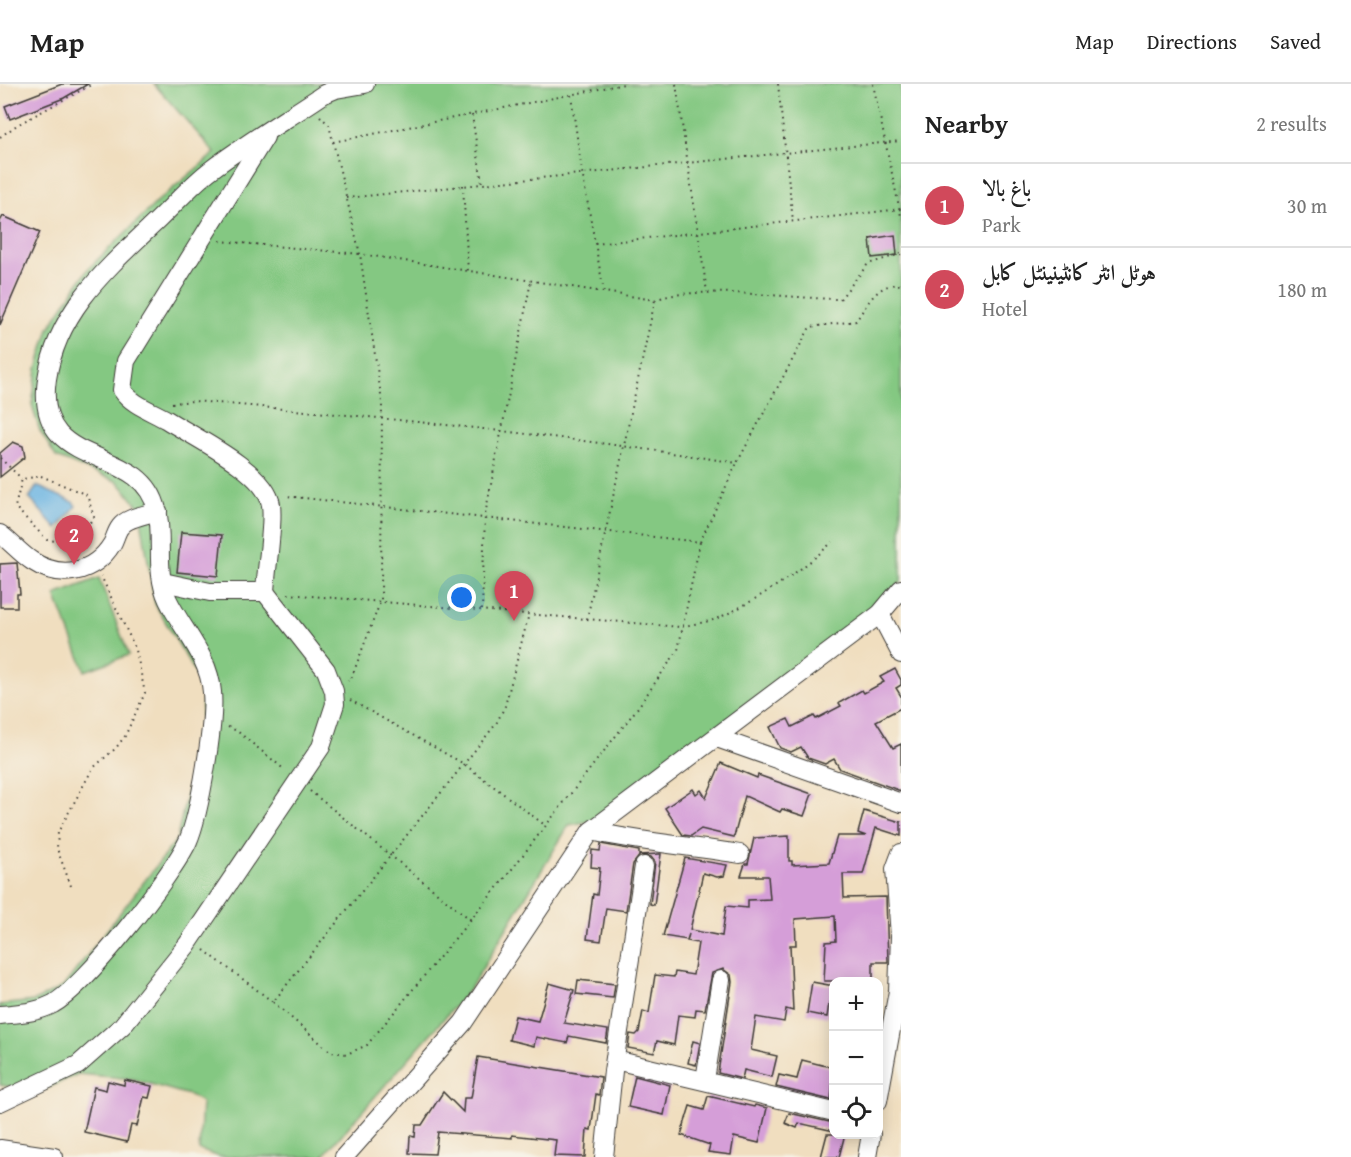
<!DOCTYPE html>
<meta charset="utf-8">
<style>
:root{--surface:#fff;--page:#f2f2f2;--text:#222;--muted:#767676;--line:#e0e0e0;--accent:#d1495b}
body{margin:0;font-family:"Gentium Book Plus",Amiri,serif;background:var(--page);color:var(--text)}
.controls{position:absolute;right:18px;bottom:18px;display:grid;overflow:hidden;border-radius:12px;box-shadow:0 3px 15px #0003}
.controls button{width:54px;height:54px;display:grid;place-items:center;padding:0;border:0;border-bottom:2px solid var(--line);background:var(--surface);color:var(--text);font:30px sans-serif}
.you{position:absolute;left:462px;top:514px;width:21px;height:21px;margin:-15px;border:4px solid #fff;border-radius:50%;background:#1a73e8;box-shadow:0 0 0 9px #1a73e833}
.badge{display:grid;place-items:center;width:39px;height:39px;border-radius:50%;background:var(--accent);color:#fff;font-size:20px;font-weight:700}
.pin{position:absolute;translate:-50% -50px;filter:drop-shadow(0 2px 3px #0008)}
.pin::after{content:'';position:absolute;top:32px;width:21px;height:18px;background:inherit;clip-path:polygon(0 0,100% 0,50% 100%)}
.list{margin:0;padding:0;list-style:none}
h2{display:flex;justify-content:space-between;align-items:center;height:78px;margin:0;padding:0 24px;font-size:26px}
h2 small{font-size:20px;font-weight:400;color:var(--muted)}
.list li{display:grid;grid-template-columns:39px 1fr auto;gap:18px;align-items:center;box-sizing:border-box;height:84px;padding:0 24px;border-top:2px solid var(--line)}
.list b{display:block;font-size:22px;white-space:nowrap}
.list p{margin:0;font-size:20px;white-space:nowrap;color:var(--muted)}
.list em{font-size:20px;font-style:normal;color:var(--muted)}
.icon{flex:none;width:33px;height:33px;fill:none;stroke:currentColor;stroke-width:2;stroke-linecap:round;stroke-linejoin:round}
.map{position:relative;flex:none;width:901px;height:1073px;overflow:hidden}
header{display:flex;align-items:center;gap:36px;box-sizing:border-box;height:84px;padding:0 30px;background:var(--surface);border-bottom:2px solid var(--line)}
header strong{font-size:28px}
nav{display:flex;gap:33px;margin-inline-start:auto;font-size:21px}
main{display:flex}
aside{flex:1;background:var(--surface)}
.map>svg:first-child{display:block}
</style>
<header>
<strong>Map</strong>
<nav><a>Map</a><a>Directions</a><a>Saved</a></nav>
</header>
<main>
<div class="map">
<svg width="901" height="1073" viewBox="0 0 901 1073">
<rect width="100%" height="100%" fill="#f7f3e8"/>
<filter id="ink" filterUnits="userSpaceOnUse"><feTurbulence type="fractalNoise" baseFrequency=".0167" numOctaves="2"/><feDisplacementMap in="SourceGraphic" scale="12" xChannelSelector="R" yChannelSelector="G"/><feConvolveMatrix kernelMatrix="1 2 1 2 8 2 1 2 1" color-interpolation-filters="sRGB"/></filter>
<filter id="wash" filterUnits="userSpaceOnUse"><feTurbulence type="fractalNoise" baseFrequency=".008" numOctaves="4" result="noise"/><feDisplacementMap in="SourceGraphic" scale="24" xChannelSelector="R" yChannelSelector="G"/><feGaussianBlur stdDeviation="1.35" result="paint"/><feColorMatrix in="noise" values="0 0 0 0 0 0 0 0 0 0 0 0 0 0 0 0 0 1.4 0 .05"/><feComposite in="paint" operator="in"/></filter>
<g filter="url(#wash)">
<rect width="100%" height="100%" fill="#f0debf"/>
<g fill="#84c882" stroke="#50724f" stroke-width="1.5">
<polygon points="154,0 901,0 901,498 883,519 592,737 569,741 470,905 322,1073 220,1073 199,1066 202,1019 192,1012 133,995 78,990 39,1008 0,1001 0,921 34,917 63,903 177,755 200,646 203,609 193,585 155,520 139,423 118,398 56,373 40,347 32,322 37,285 49,244 87,186 160,115 215,69"/>
<polygon points="99,494 129,571 85,587 55,511"/>
</g>
<polygon fill="#6ab4e2" stroke="#43687f" stroke-width="1.5" points="37,402 73,418 76,422 57,445 29,414"/>
<g id="blocks">
<g fill="#d59ed8">
<polygon points="62,0 88,0 64,14 10,35 5,22"/>
<polygon points="3,132 40,148 0,241 0,138"/>
<polygon points="895,151 897,171 872,174 870,155"/>
<polygon points="13,358 23,362 25,373 0,393 0,369"/>
<polygon points="181,448 222,451 218,492 177,488"/>
<polygon points="17,479 20,510 17,510 17,523 0,523 0,480"/>
<polygon points="895,585 901,596 901,601 896,604 901,612 901,624 876,637 893,664 901,660 901,707 840,685 834,675 825,680 808,674 801,663 791,668 780,664 770,643 788,635 792,643 814,632 816,635 841,622 839,619 862,606 864,609 884,598 880,593"/>
<polygon points="721,679 757,694 758,691 812,710 804,732 782,725 780,728 745,712 734,753 701,745 691,752 683,751 665,724 693,705 696,710 701,706 706,714"/>
<polygon points="864,727 901,738 901,752 876,744 863,790 843,790 844,814 886,813 888,878 873,878 873,897 824,897 826,858 836,857 835,832 795,835 796,861 790,861 793,927 786,925 784,938 756,933 751,966 777,972 772,993 744,986 742,995 718,989 732,898 731,891 723,885 712,889 705,926 696,925 695,933 678,931 674,961 657,957 654,969 628,964 630,950 636,951 639,948 643,927 649,929 655,891 674,893 675,888 693,891 698,859 687,857 689,850 687,856 663,852 685,774 727,781 724,792 717,793 703,789 690,846 722,852 726,822 748,824 748,816 770,815 768,792 741,792 745,780 748,780 754,754 789,752 789,777 792,777 792,781 829,779 837,752 866,752 858,749"/>
<polygon points="601,760 639,767 639,771 660,770 661,770 654,821 650,820 655,778 651,773 640,771 633,780 626,827 606,824 601,857 587,855 593,810 597,811 600,784 591,783 592,766 600,767"/>
<polygon points="578,896 615,900 613,914 576,910"/>
<polygon points="812,898 834,902 834,919 829,919 827,933 807,929"/>
<polygon points="549,899 574,906 564,939 608,946 606,959 569,952 567,959 536,953 534,962 509,956 515,932 538,937"/>
<polygon points="693,957 700,959 696,981 688,979"/>
<polygon points="478,973 601,993 599,1011 596,1010 591,1046 587,1045 585,1073 554,1072 556,1056 512,1051 512,1054 438,1048 435,1070 409,1069 410,1052 415,1053 416,1041 422,1041 443,1008 463,1028 464,1014 471,1014"/>
<polygon points="802,976 834,984 831,1016 776,1003 779,991 797,995"/>
<polygon points="635,992 670,1001 664,1031 628,1023"/>
<polygon points="125,996 152,1002 149,1014 144,1013 137,1042 131,1041 127,1058 84,1048 94,1003 106,1006 108,997 124,1001"/>
<polygon points="708,1012 754,1023 755,1021 767,1024 759,1059 734,1053 731,1071 708,1068 710,1061 681,1051 690,1022 704,1026"/>
<polygon points="789,1029 834,1039 834,1047 799,1039 797,1044 785,1039"/>
<polygon points="827,1050 845,1050 839,1073 821,1073"/>
</g>
</g>
</g>
<g filter="url(#ink)">
<use href="#blocks" fill-opacity="0" stroke="#3c3934" stroke-width="1.5"/>
<g fill="none" stroke-linecap="round" stroke-linejoin="round">
<defs>
<g id="minor">
<path d="M0,450C11,458 21,470 32,477C61,496 94,489 112,460C115,455 116,448 120,443C127,433 146,431 158,427"/>
<path d="M163,498L210,508H265C266,486 274,440 271,421C267,388 194,353 167,336C152,327 132,321 122,306L126,277L265,53"/>
<polyline points="880,530 901,570"/>
<polyline points="717,654 901,719"/>
<path d="M591,747C640,758 690,762 740,770"/>
<path d="M0,931C19,929 36,929 53,920C85,902 172,792 188,757C200,729 215,638 212,608C209,572 183,547 168,516C154,487 164,455 157,426C141,356 33,391 47,295C57,225 111,181 159,135C177,118 193,99 212,85C248,58 287,35 324,10L336,5L365,0"/>
<polyline points="615,976 834,1028"/>
<polyline points="705,996 721,896"/>
<polyline points="878,1017 898,907 900,852 895,785 901,769"/>
<polyline points="0,1018 78,981 122,942 187,861 321,663 335,620 334,607 326,586 265,508"/>
<polyline points="0,1065 54,1073"/>
<polyline points="344,1073 463,939 591,747 880,530 901,505"/>
<polyline points="604,1073 613,987 644,782"/>
<polyline points="867,1073 871,1050"/>
</g>
</defs>
<use href="#minor" stroke="#3c3934" stroke-width="20"/>
<g stroke="#3c3934" stroke-width="2" stroke-dasharray="1.5 4.5" stroke-linecap="butt">
<polyline points="676,0 707,208"/>
<polyline points="778,0 793,137"/>
<polyline points="873,0 901,132"/>
<polyline points="571,11 582,88 604,208"/>
<polyline points="472,31 482,99"/>
<path d="M320,32L329,41L360,170L655,216C692,200 795,215 840,215L868,180L901,170"/>
<polyline points="0,53 17,41 93,0"/>
<polyline points="333,58 624,0"/>
<polyline points="463,101 468,188"/>
<polyline points="346,114 901,57"/>
<polyline points="220,157 360,170 382,318 381,516 351,595 348,597"/>
<polyline points="595,160 901,125"/>
<path d="M172,319L194,317C376,333 557,350 737,379L810,243L856,237C868,219 878,198 901,201"/>
<polyline points="0,374 22,395"/>
<polygon points="41,392 87,411 94,433 74,459 47,456 15,423 22,395"/>
<polyline points="700,458 737,379"/>
<path d="M288,510L681,543C691,540 703,539 713,536C747,523 807,484 832,458"/>
<polyline points="482,526 485,431 531,197"/>
<polyline points="587,535 655,216"/>
<polyline points="350,616 464,680 546,742"/>
<polyline points="228,643 237,647 285,686"/>
<polyline points="310,707 471,836"/>
<polyline points="71,802 57,765 58,748 93,684 116,664 125,652 145,609 136,566 101,492"/>
<polyline points="204,866 273,918 496,640 505,622 529,530"/>
<polyline points="273,918 331,968 347,970 367,961 505,794 636,626 678,566 700,458 286,412"/>
</g>
<use href="#minor" stroke="#fff" stroke-width="18"/>
</g>
</g>
</svg>
<div class="controls">
<button>+</button>
<button>−</button>
<button><svg class="icon" aria-label="locate" viewBox="0 0 24 24"><circle cx="12" cy="12" r="6"/><path d="M12 2v4M12 18v4M2 12h4M18 12h4"/></svg></button>
</div>
<div class="you"></div>
<div class="pin badge" style="left:514px;top:537px">1</div>
<div class="pin badge" style="left:74px;top:481px">2</div>
</div>
<aside>
<h2>Nearby<small>2 results</small></h2>
<ul class="list">
<li><span class="badge">1</span><div><b>باغ بالا</b><p>Park</p></div><em>30 m</em></li>
<li><span class="badge">2</span><div><b>ہوٹل انٹر کانٹینینٹل کابل</b><p>Hotel</p></div><em>180 m</em></li>
</ul>
</aside>
</main>
